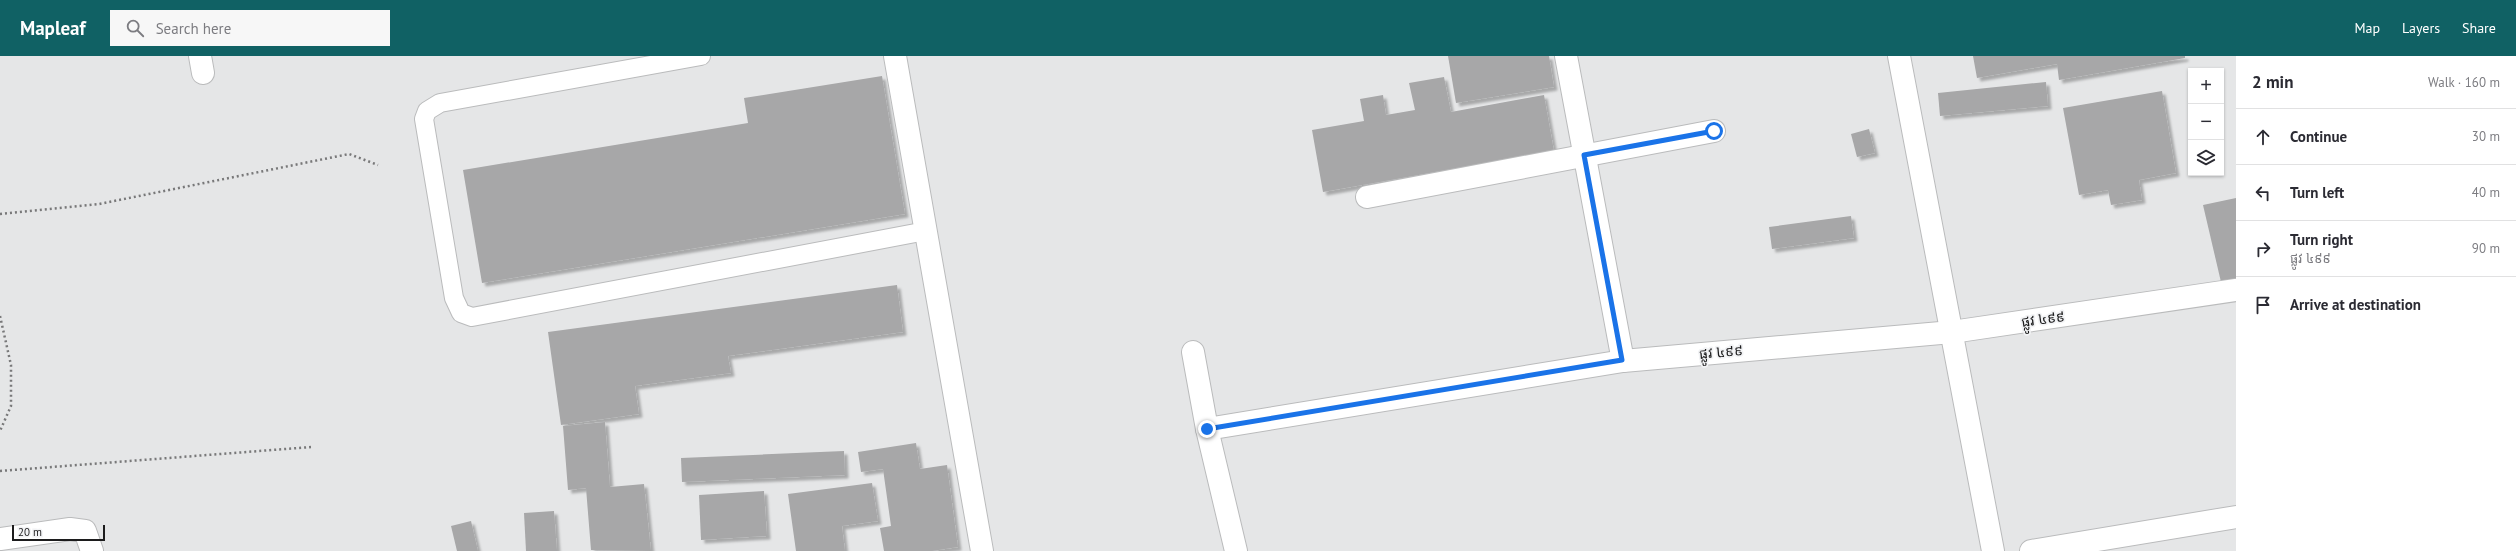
<!DOCTYPE html>
<meta charset="utf-8">
<style>
:root{--surface:#fff;--page:#f7f7f7;--text:#2b2b33;--muted:#7c7c81;--line:#e1e1e2;--accent:#106164}
body{margin:0;font-family:"PT Sans","Noto Sans Khmer",sans-serif;background:var(--page);color:var(--text)}
.controls{position:absolute;right:12px;top:12px;display:grid;overflow:hidden;border-radius:0px;box-shadow:0 1px 3px #0004}
.controls button{width:36px;height:36px;display:grid;place-items:center;padding:0;border:0;border-bottom:1px solid var(--line);background:var(--surface);color:var(--text);font:20px sans-serif}
.scale{position:absolute;left:12px;bottom:10px;width:93px;box-sizing:border-box;padding-left:4px;border:2px solid #1c1c1d;border-top:0;font-size:11px;line-height:14px;white-space:nowrap;color:#1c1c1d;-webkit-text-stroke:3px #f2f3f5;paint-order:stroke}
.stop{position:absolute;width:12px;height:12px;margin:-9px;border:3px solid #1a73e8;border-radius:50%;background:#fff}
.stop.end{background:#1a73e8;border-color:#fff;box-shadow:0 1px 4px #0008}
.list{margin:0;padding:0;list-style:none}
h2{display:flex;justify-content:space-between;align-items:center;height:52px;margin:0;padding:0 16px;font-size:17px}
h2 small{font-size:13px;font-weight:400;color:var(--muted)}
.list li{display:grid;grid-template-columns:26px 1fr auto;gap:12px;align-items:center;box-sizing:border-box;height:56px;padding:0 16px;border-top:1px solid var(--line)}
.list b{display:block;font-size:15px;white-space:nowrap}
.list p{margin:0;font-size:13px;white-space:nowrap;color:var(--muted)}
.list em{font-size:13px;font-style:normal;color:var(--muted)}
.icon{flex:none;width:22px;height:22px;fill:none;stroke:currentColor;stroke-width:2;stroke-linecap:round;stroke-linejoin:round}
.map{position:relative;flex:none;width:2236px;height:495px;overflow:hidden}
header{display:flex;align-items:center;gap:24px;box-sizing:border-box;height:56px;padding:0 20px;background:var(--accent);color:#fff}
header strong{font-size:19px}
nav{display:flex;gap:22px;margin-inline-start:auto;font-size:14px}
.search{width:280px;height:36px;background:var(--page);display:flex;align-items:center;gap:10px;box-sizing:border-box;padding:0 14px;border-radius:0px;color:var(--muted);font-size:15px}
main{display:flex}
aside{flex:1;background:var(--surface)}
.map>svg:first-child{display:block}
</style>
<header>
<strong>Mapleaf</strong>
<div class="search"><svg class="icon" aria-label="search" viewBox="0 0 24 24"><circle cx="10" cy="10" r="6"/><path d="M15 15l6 6"/></svg>Search here</div>
<nav><a>Map</a><a>Layers</a><a>Share</a></nav>
</header>
<main>
<div class="map">
<svg width="2236" height="495" viewBox="0 0 2236 495">
<defs>
<filter id="shadow"><feDropShadow dx="3.5" dy="3.5" stdDeviation="1" flood-color="#0004"/></filter>
</defs>
<rect width="100%" height="100%" fill="#e5e6e7"/>
<g fill="#a7a7a8" filter="url(#shadow)">
<polygon points="1448,0 1549,0 1554,31 1456,47"/>
<polygon points="1973,0 2185,0 2185,2 2059,24 2057,8 1977,22"/>
<polygon points="882,20 905,158 482,227 463,114 748,67 744,42"/>
<polygon points="1444,21 1451,56 1544,39 1554,95 1323,136 1312,74 1364,65 1360,43 1383,39 1386,59 1415,54 1409,27"/>
<polygon points="2046,26 2048,50 1940,60 1938,37"/>
<polygon points="2162,35 2176,117 2139,124 2142,144 2111,149 2108,134 2079,139 2063,52"/>
<polygon points="1869,73 1875,97 1857,101 1851,78"/>
<polygon points="2236,142 2236,223 2221,226 2203,149"/>
<polygon points="1851,160 1854,182 1772,193 1769,171"/>
<polygon points="897,229 903,276 728,300 731,317 635,330 639,358 561,369 548,276"/>
<polygon points="605,366 610,431 644,428 651,495 591,494 586,432 568,434 563,370"/>
<polygon points="916,387 920,413 947,409 958,491 932,495 884,495 880,472 891,470 883,413 861,416 858,396"/>
<polygon points="844,395 845,419 682,426 681,402"/>
<polygon points="872,427 878,465 842,470 845,495 796,495 788,438"/>
<polygon points="764,435 767,480 701,484 699,439"/>
<polygon points="554,455 557,495 526,495 524,457"/>
<polygon points="471,465 478,495 457,495 451,470"/>
</g>
<g fill="none" stroke-linecap="round" stroke-linejoin="round">
<defs>
<polyline id="lane" points="701,0 440,47 427,55 424,63 454,242 461,257 472,261 926,175"/>
<g id="street">
<polyline points="200,0 203,17"/>
<polyline points="895,0 982,495"/>
<polyline points="1566,0 1623,305"/>
<polyline points="1899,0 1993,495"/>
<polyline points="1367,141 1714,75"/>
<polyline points="1193,296 1207,373 1236,495"/>
<polyline points="1207,373 1623,305 1952,276 2236,234"/>
<polyline points="0,483 70,473 85,475 92,495"/>
<polyline points="2031,495 2236,461"/>
</g>
</defs>
<use href="#lane" stroke="#babbbc" stroke-width="20"/>
<use href="#street" stroke="#babbbc" stroke-width="24"/>
<g stroke="#787879" stroke-width="2.5" stroke-dasharray="2 3" stroke-linecap="butt">
<polyline points="0,158 99,148 349,98 378,109"/>
<polyline points="0,260 11,309 11,350 0,375"/>
<polyline points="0,415 311,391"/>
</g>
<use href="#lane" stroke="#fff" stroke-width="18"/>
<use href="#street" stroke="#fff" stroke-width="22"/>
</g>
<g fill="none" stroke-linecap="round" stroke-linejoin="round">
<polyline stroke="#1a73e8" stroke-width="5" points="1207,373 1622,304 1584,99 1714,75"/>
</g>
<g text-anchor="middle" stroke-width="3.5" stroke-linejoin="round" paint-order="stroke">
<g font-size="14" fill="#1c1c1d" stroke="#f2f3f5">
<text transform="translate(2043 263) rotate(-8)" y="5">ផ្លូវ ៤៩៩</text>
<text transform="translate(1721 296) rotate(-5)" y="5">ផ្លូវ ៤៩៩</text>
</g>
</g>
</svg>
<div class="controls">
<button>+</button>
<button>−</button>
<button><svg class="icon" aria-label="layers" viewBox="0 0 24 24"><path d="M12 4l9 5-9 5-9-5zM3 14l9 5 9-5"/></svg></button>
</div>
<div class="scale">20 m</div>
<div class="stop" style="left:1714px;top:75px"></div>
<div class="stop end" style="left:1207px;top:373px"></div>
</div>
<aside>
<h2>2 min<small>Walk · 160 m</small></h2>
<ul class="list">
<li><svg class="icon" aria-label="ahead" viewBox="0 0 24 24"><path d="M12 20V5M6 11l6-6 6 6"/></svg><div><b>Continue</b></div><em>30 m</em></li>
<li><svg class="icon" aria-label="left" viewBox="0 0 24 24"><path d="M17 20v-9H6M10 6l-5 5 5 5"/></svg><div><b>Turn left</b></div><em>40 m</em></li>
<li><svg class="icon" aria-label="right" viewBox="0 0 24 24"><path d="M7 20v-9h11M14 6l5 5-5 5"/></svg><div><b>Turn right</b><p>ផ្លូវ ៤៩៩</p></div><em>90 m</em></li>
<li><svg class="icon" aria-label="arrive" viewBox="0 0 24 24"><path d="M6 21V4h12l-3 4 3 4H6"/></svg><div><b>Arrive at destination</b></div></li>
</ul>
</aside>
</main>
